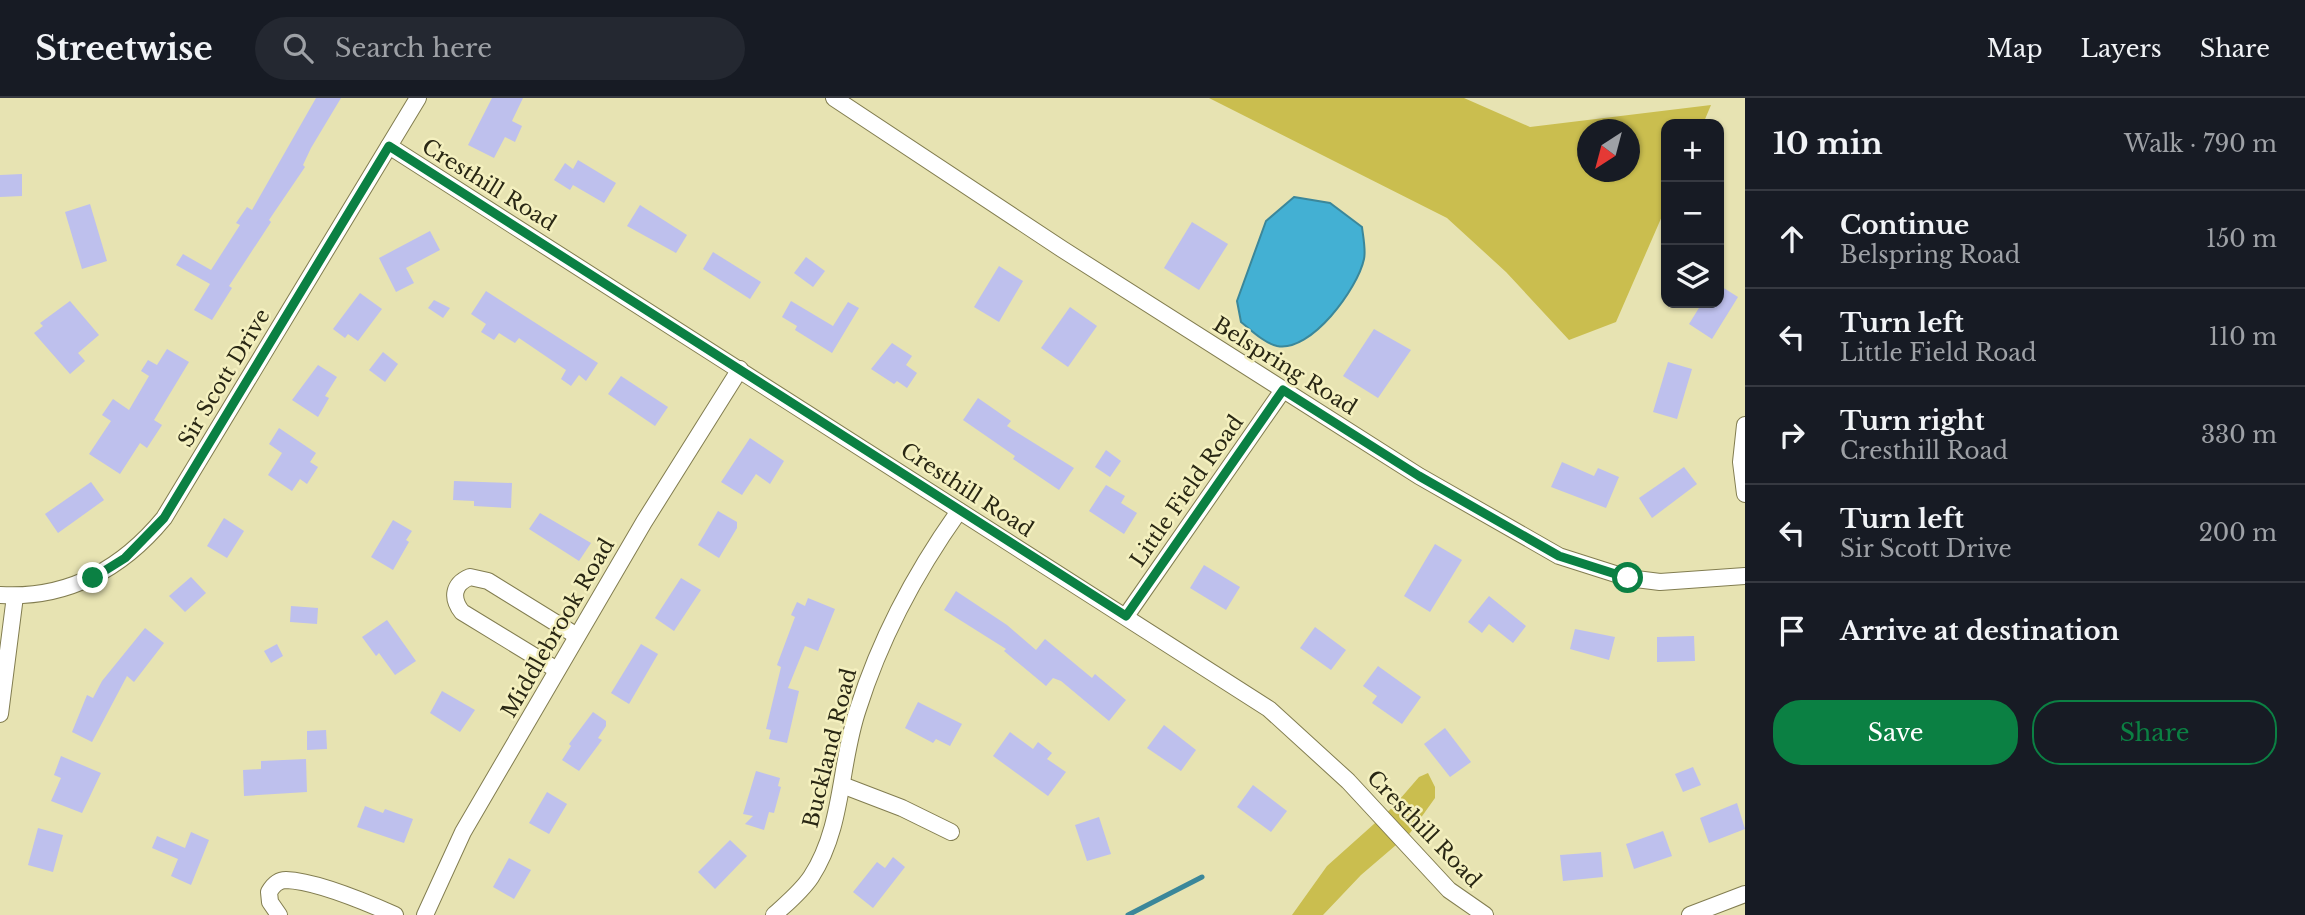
<!DOCTYPE html>
<meta charset="utf-8">
<style>
:root{--surface:#171b24;--page:#242831;--text:#f1f3f6;--muted:#9ea1a6;--line:#363941;--accent:#0b8043}
body{margin:0;font-family:"Libre Baskerville",serif;background:var(--page);color:var(--text)}
.controls{position:absolute;right:21px;top:21px;display:grid;overflow:hidden;border-radius:14px;box-shadow:0 2px 5px #0004}
.controls button{width:63px;height:63px;display:grid;place-items:center;padding:0;border:0;border-bottom:2px solid var(--line);background:var(--surface);color:var(--text);font:35px sans-serif}
.compass{position:absolute;left:1577px;top:21px;width:63px;height:63px;border-radius:50%;background:var(--surface);box-shadow:0 2px 5px #0004;rotate:216deg}
.stop{position:absolute;width:21px;height:21px;margin:-16px;border:5px solid #0b8043;border-radius:50%;background:#fff}
.stop.end{background:#0b8043;border-color:#fff;box-shadow:0 2px 7px #0008}
.list{margin:0;padding:0;list-style:none}
h2{display:flex;justify-content:space-between;align-items:center;height:91px;margin:0;padding:0 28px;font-size:30px}
h2 small{font-size:23px;font-weight:400;color:var(--muted)}
.list li{display:grid;grid-template-columns:46px 1fr auto;gap:21px;align-items:center;box-sizing:border-box;height:98px;padding:0 28px;border-top:2px solid var(--line)}
.list b{display:block;font-size:26px;white-space:nowrap}
.list p{margin:0;font-size:23px;white-space:nowrap;color:var(--muted)}
.list em{font-size:23px;font-style:normal;color:var(--muted)}
.actions{display:flex;gap:14px;padding:21px 28px}
.actions a{flex:1;padding:16px 0;border:2px solid var(--accent);border-radius:28px;text-align:center;font-size:24px;color:var(--accent)}
.actions .main{background:var(--accent);color:#fff}
.icon{flex:none;width:38px;height:38px;fill:none;stroke:currentColor;stroke-width:2;stroke-linecap:round;stroke-linejoin:round}
.map{position:relative;flex:none;width:1745px;height:817px;overflow:hidden}
header{display:flex;align-items:center;gap:42px;box-sizing:border-box;height:98px;padding:0 35px;background:var(--surface);border-bottom:2px solid var(--line)}
header strong{font-size:33px}
nav{display:flex;gap:38px;margin-inline-start:auto;font-size:24px}
.search{width:490px;height:63px;background:var(--page);display:flex;align-items:center;gap:18px;box-sizing:border-box;padding:0 24px;border-radius:38px;color:var(--muted);font-size:26px}
main{display:flex}
aside{flex:1;background:var(--surface)}
.map>svg:first-child{display:block}
</style>
<header>
<strong>Streetwise</strong>
<div class="search"><svg class="icon" aria-label="search" viewBox="0 0 24 24"><circle cx="10" cy="10" r="6"/><path d="M15 15l6 6"/></svg>Search here</div>
<nav><a>Map</a><a>Layers</a><a>Share</a></nav>
</header>
<main>
<div class="map">
<svg width="1745" height="817" viewBox="0 0 1745 817">
<rect width="100%" height="100%" fill="#e7e3b2"/>
<g fill="#cabe4f" fill-rule="evenodd">
<path d="M1209,0H1464L1530,29L1711,7L1703,26H1666V109L1616,224L1569,242L1506,174L1447,120ZM1588,32H1630V74H1588Z"/>
<polygon points="1428,675 1435,689 1435,700 1410,735 1361,777 1323,817 1292,817 1327,768 1393,709 1419,679"/>
</g>
<path fill="#43b0d3" stroke="#3b879a" stroke-width="2" d="M1294,99L1330,105L1362,129C1363,138 1366,152 1364,161C1358,190 1311,255 1277,248C1264,245 1251,232 1241,224L1237,203L1266,123Z"/>
<g fill="none" stroke-linecap="round" stroke-linejoin="round">
<polyline stroke="#3b879a" stroke-width="5" points="1128,817 1202,779"/>
</g>
<g fill="#bec0ed">
<polygon points="316,0 341,0 311,50 303,67 305,69 269,122 271,124 229,188 232,190 212,222 194,212 210,186 176,167 183,156 211,172 240,127 236,125 247,109 252,112"/>
<polygon points="492,0 523,0 512,23 522,28 515,44 505,39 494,60 468,47"/>
<polygon points="578,62 616,85 604,105 573,87 570,92 554,82 565,65 573,71"/>
<polygon points="22,76 22,98 0,99 0,77"/>
<polygon points="90,106 107,163 82,171 65,114"/>
<polygon points="640,107 687,137 676,155 627,128"/>
<polygon points="1192,124 1228,146 1199,192 1164,170"/>
<polygon points="430,133 440,152 406,170 414,185 396,194 379,160"/>
<polygon points="713,154 761,184 750,201 703,171"/>
<polygon points="806,159 825,173 813,189 794,175"/>
<polygon points="999,168 1023,183 999,224 974,209"/>
<polygon points="1719,187 1738,199 1712,241 1689,226 1702,205 1719,205"/>
<polygon points="486,193 598,265 586,283 579,277 571,288 561,281 566,272 519,240 515,245 499,235 494,242 481,234 486,226 471,216"/>
<polygon points="360,195 382,211 358,243 348,236 345,240 333,231"/>
<polygon points="434,202 450,210 443,220 428,210"/>
<polygon points="70,203 99,237 78,255 85,263 70,276 34,235 43,228 40,225"/>
<polygon points="791,203 833,228 848,204 859,210 832,255 795,232 797,228 782,219"/>
<polygon points="1070,209 1097,228 1068,269 1041,250"/>
<polygon points="1374,231 1411,252 1378,300 1343,278"/>
<polygon points="892,245 912,258 906,267 917,275 907,290 897,283 894,286 871,271"/>
<polygon points="167,251 189,264 154,322 162,327 147,350 140,345 120,376 89,356 111,323 102,317 113,301 129,312 149,278 141,273 148,262 157,267"/>
<polygon points="383,254 398,266 385,284 369,272"/>
<polygon points="1668,264 1692,271 1677,321 1653,314"/>
<polygon points="318,267 337,279 325,298 329,300 318,319 292,302"/>
<polygon points="621,278 668,309 655,328 608,296"/>
<polygon points="978,300 1011,323 1007,328 1074,370 1059,392 1013,361 1015,358 963,322"/>
<polygon points="279,330 316,355 310,364 318,369 307,386 300,381 292,393 268,377 282,355 269,346"/>
<polygon points="750,340 784,363 770,386 756,376 742,397 721,384"/>
<polygon points="1106,352 1121,363 1110,379 1095,369"/>
<polygon points="1562,364 1594,378 1598,370 1619,379 1606,410 1551,389"/>
<polygon points="1684,369 1697,386 1652,420 1639,400"/>
<polygon points="454,383 512,385 511,410 474,408 474,403 453,402"/>
<polygon points="91,384 104,402 58,435 45,416"/>
<polygon points="1106,387 1125,398 1121,405 1137,415 1124,436 1089,413"/>
<polygon points="718,413 737,424 737,430 719,460 698,447"/>
<polygon points="540,415 591,445 579,463 529,431"/>
<polygon points="224,420 244,433 227,460 207,448"/>
<polygon points="393,422 412,433 406,442 409,444 393,472 371,459"/>
<polygon points="1435,446 1462,462 1430,514 1404,498"/>
<polygon points="1204,467 1240,489 1226,512 1190,490"/>
<polygon points="191,479 206,495 185,514 169,498"/>
<polygon points="681,480 701,492 674,533 655,520"/>
<polygon points="956,493 1007,527 1036,552 1045,541 1092,580 1095,576 1126,602 1109,623 1061,583 1053,580 1046,588 1004,553 1006,551 944,512"/>
<polygon points="1489,498 1526,528 1513,545 1489,526 1482,535 1468,524"/>
<polygon points="808,500 835,511 818,553 805,548 788,590 799,593 787,645 769,641 771,632 766,631 781,569 777,567 795,519 791,517 797,504 805,508"/>
<polygon points="291,508 318,510 317,526 290,524"/>
<polygon points="387,522 416,563 395,577 379,555 376,558 362,539"/>
<polygon points="1315,529 1346,552 1331,572 1300,550"/>
<polygon points="145,530 164,545 134,584 127,578 92,644 72,634 87,597 93,600 102,583"/>
<polygon points="1575,531 1615,539 1609,562 1570,551"/>
<polygon points="1694,538 1695,563 1657,564 1657,539"/>
<polygon points="277,546 283,558 271,565 264,553"/>
<polygon points="641,546 658,556 629,606 611,595"/>
<polygon points="1378,568 1421,599 1402,626 1372,605 1377,598 1363,588"/>
<polygon points="442,593 475,612 460,634 430,615"/>
<polygon points="918,604 962,626 950,648 936,641 933,645 905,630"/>
<polygon points="593,614 606,623 606,628 598,640 602,642 579,673 562,662 571,648 569,646"/>
<polygon points="1164,627 1196,652 1181,673 1147,650"/>
<polygon points="1445,630 1471,664 1450,679 1424,646"/>
<polygon points="326,632 327,651 307,652 307,633"/>
<polygon points="1010,634 1033,651 1038,644 1052,655 1047,661 1066,674 1048,698 993,658"/>
<polygon points="61,658 101,675 82,715 51,703 61,680 54,677"/>
<polygon points="306,661 307,694 244,698 243,672 261,671 261,663"/>
<polygon points="1693,669 1701,687 1683,694 1675,676"/>
<polygon points="756,673 780,680 778,688 781,689 774,715 769,714 764,732 745,726 753,718 743,716"/>
<polygon points="1253,687 1287,713 1271,734 1237,709"/>
<polygon points="547,694 567,706 549,736 529,725"/>
<polygon points="1737,705 1745,731 1709,745 1700,720"/>
<polygon points="365,708 383,715 385,711 413,721 404,745 357,729"/>
<polygon points="1099,719 1111,756 1087,763 1075,727"/>
<polygon points="38,730 63,737 53,774 28,767"/>
<polygon points="1663,733 1672,758 1634,771 1626,746"/>
<polygon points="191,734 209,742 191,787 171,778 178,761 152,750 157,738 185,750"/>
<polygon points="730,742 747,758 715,791 698,774"/>
<polygon points="1601,754 1603,779 1563,783 1560,757"/>
<polygon points="893,759 905,769 873,810 853,794 877,764 885,770"/>
<polygon points="509,760 531,772 514,801 493,789"/>
</g>
<g fill="none" stroke-linecap="round" stroke-linejoin="round">
<defs>
<g id="street">
<polyline points="834,0 1062,151 1419,378 1559,458 1628,480 1660,484 1745,478"/>
<polyline points="389,48 1269,611 1348,683 1449,792 1485,817"/>
<polyline points="1745,327 1741,364 1745,396"/>
<path d="M0,497C67,501 122,471 164,420L418,0"/>
<polyline points="1126,518 1283,292"/>
<path d="M557,572L462,514C451,500 453,486 470,479L488,483L577,538"/>
<polyline points="0,616 15,498"/>
<polyline points="842,687 902,710 951,734"/>
<path d="M279,817L270,804L269,794C273,787 278,782 286,782C315,783 368,805 395,817"/>
<polyline points="425,817 463,734 644,424 740,271"/>
<path d="M774,817C787,805 801,794 811,779C844,728 839,667 858,611C881,538 915,475 959,413"/>
<polyline points="1690,817 1745,796"/>
</g>
</defs>
<use href="#street" stroke="#827d50" stroke-width="18"/>
<use href="#street" stroke="#fff" stroke-width="16"/>
</g>
<g fill="none" stroke-linecap="round" stroke-linejoin="round">
<polyline stroke="#0b8043" stroke-width="9" points="93,480 125,460 164,420 389,48 1126,518 1283,292 1419,378 1559,458 1628,480"/>
</g>
<g text-anchor="middle" stroke-width="5" stroke-linejoin="round" paint-order="stroke">
<g font-size="21" fill="#292714" stroke="#f4f0bf">
<text transform="translate(489 87) rotate(32)" y="7">Cresthill Road</text>
<text transform="translate(1285 268) rotate(32)" y="7">Belspring Road</text>
<text transform="translate(224 280) rotate(-59)" y="7">Sir Scott Drive</text>
<text transform="translate(967 392) rotate(33)" y="7">Cresthill Road</text>
<text transform="translate(1187 393) rotate(-55)" y="7">Little Field Road</text>
<text transform="translate(558 530) rotate(-60)" y="7">Middlebrook Road</text>
<text transform="translate(830 650) rotate(-76)" y="7">Buckland Road</text>
<text transform="translate(1424 731) rotate(46)" y="7">Cresthill Road</text>
</g>
</g>
</svg>
<div class="controls">
<button>+</button>
<button>−</button>
<button><svg class="icon" aria-label="layers" viewBox="0 0 24 24"><path d="M12 4l9 5-9 5-9-5zM3 14l9 5 9-5"/></svg></button>
</div>
<svg class="compass" viewBox="-18 -18 36 36"><path d="M0-13l5 13h-10z" fill="#e53935"/><path d="M0 13l5-13h-10z" fill="#9ea1a6"/></svg>
<div class="stop" style="left:1628px;top:480px"></div>
<div class="stop end" style="left:93px;top:480px"></div>
</div>
<aside>
<h2>10 min<small>Walk · 790 m</small></h2>
<ul class="list">
<li><svg class="icon" aria-label="ahead" viewBox="0 0 24 24"><path d="M12 20V5M6 11l6-6 6 6"/></svg><div><b>Continue</b><p>Belspring Road</p></div><em>150 m</em></li>
<li><svg class="icon" aria-label="left" viewBox="0 0 24 24"><path d="M17 20v-9H6M10 6l-5 5 5 5"/></svg><div><b>Turn left</b><p>Little Field Road</p></div><em>110 m</em></li>
<li><svg class="icon" aria-label="right" viewBox="0 0 24 24"><path d="M7 20v-9h11M14 6l5 5-5 5"/></svg><div><b>Turn right</b><p>Cresthill Road</p></div><em>330 m</em></li>
<li><svg class="icon" aria-label="left" viewBox="0 0 24 24"><path d="M17 20v-9H6M10 6l-5 5 5 5"/></svg><div><b>Turn left</b><p>Sir Scott Drive</p></div><em>200 m</em></li>
<li><svg class="icon" aria-label="arrive" viewBox="0 0 24 24"><path d="M6 21V4h12l-3 4 3 4H6"/></svg><div><b>Arrive at destination</b></div></li>
</ul>
<div class="actions"><a class="main">Save</a><a>Share</a></div>
</aside>
</main>
